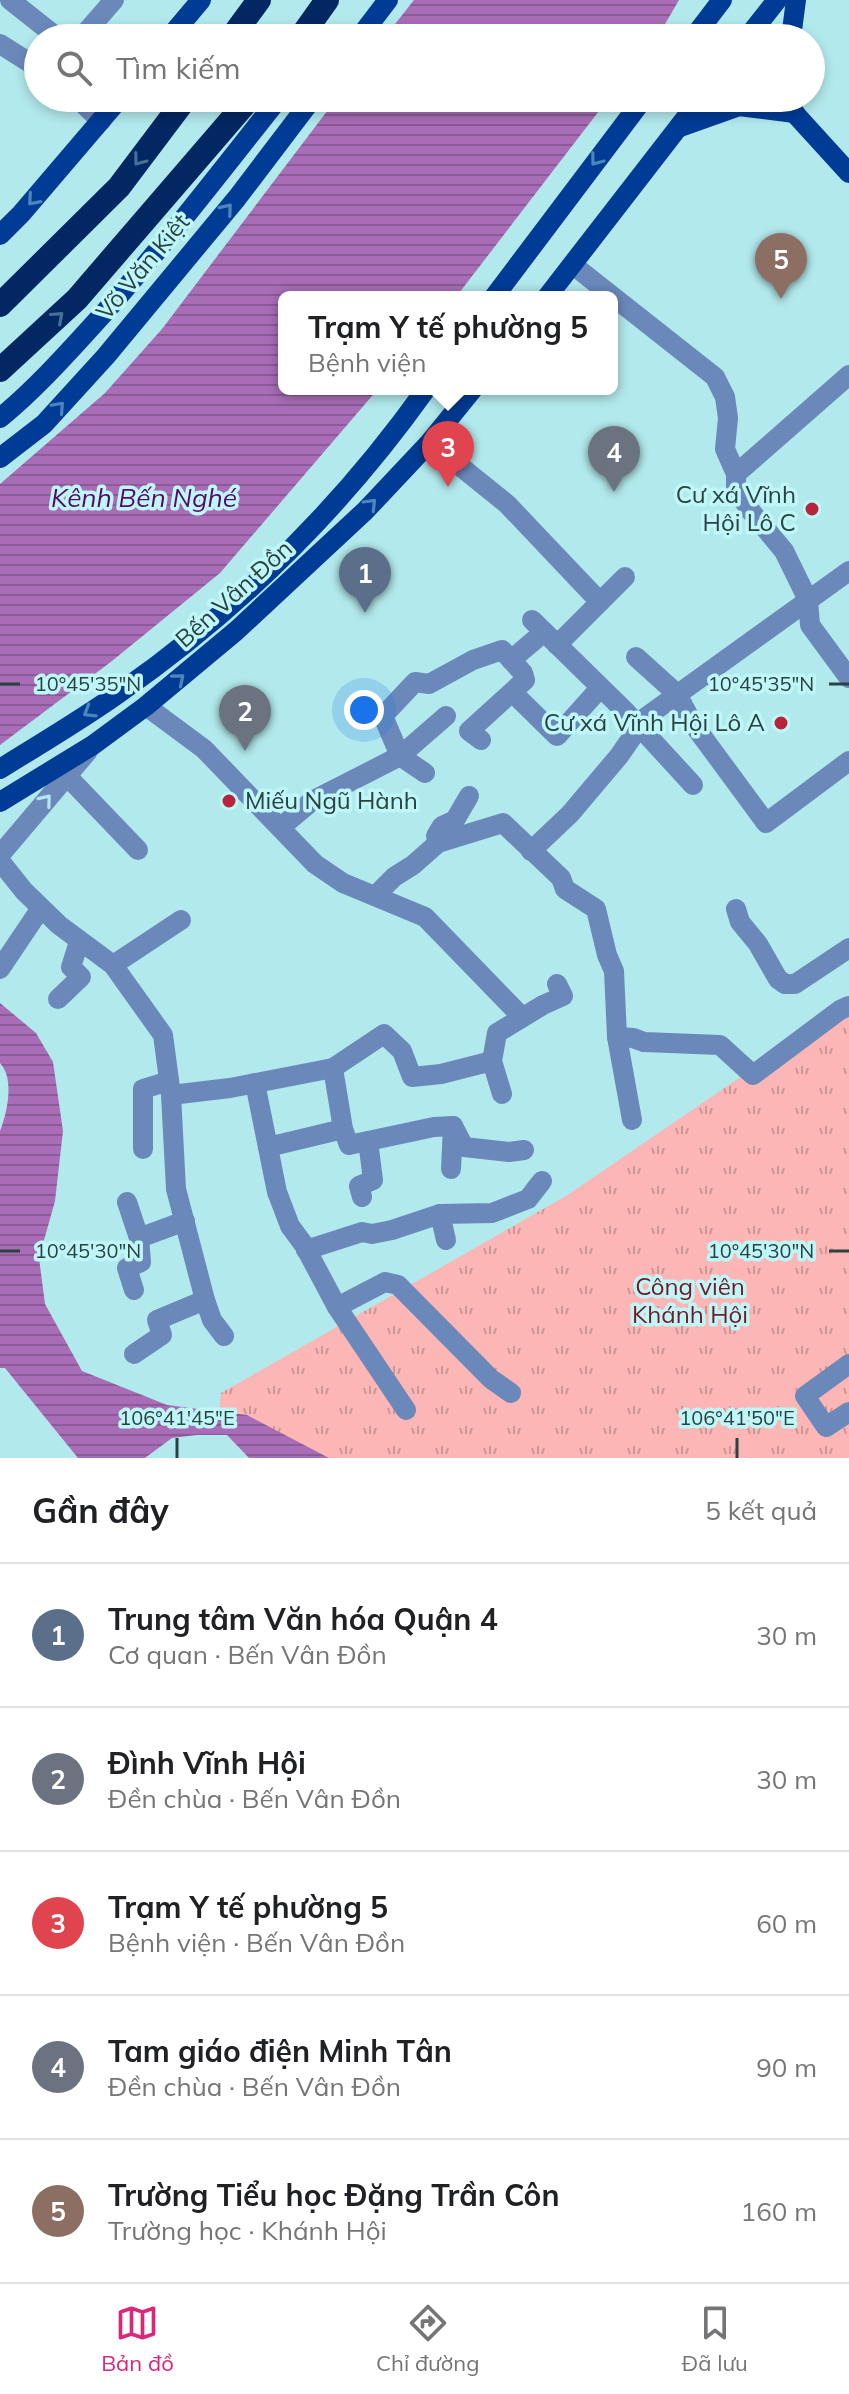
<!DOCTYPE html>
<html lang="vi">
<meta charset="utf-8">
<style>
:root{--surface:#fff;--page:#f6f6f6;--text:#202124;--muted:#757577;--line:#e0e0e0;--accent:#db2777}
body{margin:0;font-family:Mulish,sans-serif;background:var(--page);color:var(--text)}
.you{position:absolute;left:364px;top:710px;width:28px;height:28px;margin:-20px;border:6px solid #fff;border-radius:50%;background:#1a73e8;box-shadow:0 0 0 12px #1a73e833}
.badge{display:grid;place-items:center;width:52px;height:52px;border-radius:50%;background:var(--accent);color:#fff;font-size:26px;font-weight:700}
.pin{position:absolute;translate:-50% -66px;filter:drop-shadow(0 2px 4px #0008)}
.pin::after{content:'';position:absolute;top:42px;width:28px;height:24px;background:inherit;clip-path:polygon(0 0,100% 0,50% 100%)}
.popup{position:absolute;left:278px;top:291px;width:340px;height:104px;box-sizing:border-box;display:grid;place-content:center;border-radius:12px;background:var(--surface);filter:drop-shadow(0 2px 6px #0005);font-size:26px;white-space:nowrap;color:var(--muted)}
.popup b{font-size:30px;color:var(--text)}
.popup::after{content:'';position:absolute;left:50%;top:100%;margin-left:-16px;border:16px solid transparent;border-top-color:var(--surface)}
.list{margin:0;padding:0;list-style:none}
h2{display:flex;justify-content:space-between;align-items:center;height:104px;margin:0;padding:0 32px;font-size:34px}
h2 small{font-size:26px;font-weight:400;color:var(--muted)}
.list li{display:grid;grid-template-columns:52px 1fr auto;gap:24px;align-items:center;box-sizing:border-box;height:144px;padding:0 32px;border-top:2px solid var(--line)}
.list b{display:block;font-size:30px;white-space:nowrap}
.list p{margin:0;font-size:26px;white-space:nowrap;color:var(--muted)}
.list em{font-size:26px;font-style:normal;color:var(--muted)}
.icon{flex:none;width:44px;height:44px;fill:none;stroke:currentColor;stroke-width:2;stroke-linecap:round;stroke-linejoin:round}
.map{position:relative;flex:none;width:849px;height:1458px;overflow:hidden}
.search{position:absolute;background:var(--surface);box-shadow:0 4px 12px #0003;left:24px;right:24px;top:24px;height:88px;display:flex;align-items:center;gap:20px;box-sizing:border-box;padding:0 28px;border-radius:44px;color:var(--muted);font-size:30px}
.sheet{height:824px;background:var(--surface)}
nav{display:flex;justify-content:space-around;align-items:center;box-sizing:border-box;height:112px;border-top:2px solid var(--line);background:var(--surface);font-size:22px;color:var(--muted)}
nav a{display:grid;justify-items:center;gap:4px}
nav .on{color:var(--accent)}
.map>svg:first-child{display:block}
</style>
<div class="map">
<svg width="849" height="1458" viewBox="0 0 849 1458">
<defs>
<pattern id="park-tufts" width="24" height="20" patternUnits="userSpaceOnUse" patternTransform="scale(2)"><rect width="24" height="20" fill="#fbb6b5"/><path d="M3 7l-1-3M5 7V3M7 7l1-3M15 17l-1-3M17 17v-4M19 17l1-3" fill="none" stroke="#cb9695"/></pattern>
<pattern id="water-rules" width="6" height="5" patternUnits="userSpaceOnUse" patternTransform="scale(2)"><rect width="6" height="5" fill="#a96db7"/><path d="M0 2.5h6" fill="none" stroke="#8a5b96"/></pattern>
</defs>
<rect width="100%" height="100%" fill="#b2e9ec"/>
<polygon fill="url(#park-tufts)" points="849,1003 849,1458 329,1458 219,1412 221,1393 566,1196"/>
<g fill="url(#water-rules)">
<polygon points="414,0 679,0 657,38 384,38"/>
<polygon points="337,98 609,98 456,297 284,297 284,389 378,389 220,573 112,661 0,745 0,484 105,393 162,329"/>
<path d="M0,1003L36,1033L53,1062L63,1131L55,1201L39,1258L45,1304L82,1371L167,1405L247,1415L329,1458H249L227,1435H197L172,1438L145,1458H78L5,1368H0V1131C7,1113 15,1079 0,1063Z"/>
</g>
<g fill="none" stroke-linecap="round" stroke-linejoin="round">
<g stroke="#6a89ba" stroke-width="20">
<polyline points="10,0 58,38"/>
<polyline points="81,38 114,0"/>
<polyline points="0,44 38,68"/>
<polyline points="77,98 101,121"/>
<polyline points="573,265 715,377 725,397 728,418 725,449 736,474 736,488 749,509 784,551 808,600 810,625 849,678"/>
<polyline points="430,442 507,504 600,602"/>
<polyline points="736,474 849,375"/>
<polyline points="532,620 626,712 693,785"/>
<polyline points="557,645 625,577"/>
<polyline points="636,657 677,694 693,724 766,823 849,761"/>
<polyline points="511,660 544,632"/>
<polyline points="513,693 557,736 600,688"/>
<polyline points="146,706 204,749 315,864 343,883 425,917 522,1017"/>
<polyline points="425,773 400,756 383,716 415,682 429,684 473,660 502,650 523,673 525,680 469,731 481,740"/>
<polyline points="67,776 138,850"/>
<polyline points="281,827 312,801 400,756 446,716"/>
<polyline points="438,843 436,836 442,826 455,820 469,796"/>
<polyline points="531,851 570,814 619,756 646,717 849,571"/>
<polyline points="0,855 88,751"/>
<polyline points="0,861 24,891 59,925 113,965 163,1035 171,1095 176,1189 205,1300 212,1320 224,1336"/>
<polyline points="375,896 394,877 413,865 438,843 503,823 561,878 565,889 596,909 607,955 614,971 617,1037 632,1120"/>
<polyline points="736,909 740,922 758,944 778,979 785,984 795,984 849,948"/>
<polyline points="113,965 181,920"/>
<polyline points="0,969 41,908"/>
<polyline points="58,999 81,977 71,967 79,942"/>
<polyline points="617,1037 633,1038 644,1042 720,1045 753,1075 840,1010 849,1006"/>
<polyline points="333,1068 384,1034 402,1051 412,1077 441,1074 492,1061"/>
<polyline points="255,1083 277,1192 290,1226 304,1245 337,1307 406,1410"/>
<polyline points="502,1094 492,1061 497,1033 543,1005 563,996 557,984"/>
<polyline points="171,1095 230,1088 333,1068 343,1129 349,1145 368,1141 373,1180 359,1186 362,1197"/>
<polyline points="368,1141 434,1127 453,1126 464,1147 509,1152 524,1150"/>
<polyline points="268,1147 343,1129"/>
<polyline points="143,1149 143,1089 169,1081"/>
<polyline points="451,1169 453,1126"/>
<polyline points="127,1202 139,1238 141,1262 127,1268 134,1290"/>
<polyline points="440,1214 446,1240"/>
<polyline points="139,1238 185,1221"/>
<polyline points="306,1250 362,1232 372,1234 392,1230 440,1214 492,1213 528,1199 542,1181"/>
<polyline points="337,1307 385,1282 398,1285 491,1379 511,1393"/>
<polyline points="134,1354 162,1335 157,1320 205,1300"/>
<polyline points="849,1364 805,1396 826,1427 849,1412"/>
</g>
<g stroke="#003b95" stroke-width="20">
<polyline points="169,38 201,0"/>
<polyline points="359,38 388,0"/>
<polyline points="693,38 722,0"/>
<polyline points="747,38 777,0"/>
<polyline points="791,38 796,0"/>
<polyline points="787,105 849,173"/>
<polyline points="680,127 739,106 795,113"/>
<polyline points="0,235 21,214 120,98"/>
<polyline points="494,297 644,98"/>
<polyline points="547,297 701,98"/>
<path d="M0,418C38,387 71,349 104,313C165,244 222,170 279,98"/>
<polyline points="0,458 44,424 106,356 237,198 313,98"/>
<path d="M0,769C40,744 81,720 119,693C238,610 342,507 426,389"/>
<polyline points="0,802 93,745 146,706 236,631 365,511 430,442 473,389"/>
</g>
<g stroke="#032762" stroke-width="24">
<polyline points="231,38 259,0"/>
<polyline points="300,38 327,0"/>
<polyline points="0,305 119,187 186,98"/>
<polyline points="0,370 77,299 250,98"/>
</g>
</g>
<defs><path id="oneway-chevron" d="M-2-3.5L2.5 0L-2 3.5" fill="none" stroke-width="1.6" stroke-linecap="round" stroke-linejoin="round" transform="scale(2)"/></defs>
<g stroke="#457097">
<use href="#oneway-chevron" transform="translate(139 160) rotate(127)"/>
<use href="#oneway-chevron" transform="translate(58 317) rotate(-42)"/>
</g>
<g stroke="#4c86bd">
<use href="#oneway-chevron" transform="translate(596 160) rotate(127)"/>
<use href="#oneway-chevron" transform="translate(33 200) rotate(131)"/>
<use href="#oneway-chevron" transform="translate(227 209) rotate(-50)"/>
<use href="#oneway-chevron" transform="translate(59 407) rotate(-48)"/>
<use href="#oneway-chevron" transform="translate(371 504) rotate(-46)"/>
<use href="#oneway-chevron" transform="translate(179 679) rotate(-40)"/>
<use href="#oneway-chevron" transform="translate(89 712) rotate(148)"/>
</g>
<use stroke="#b2e6f0" href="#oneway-chevron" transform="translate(46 800) rotate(-50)"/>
<path fill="none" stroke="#2b4243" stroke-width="3" d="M0,684H20M829,684H849M0,1251H20M829,1251H849M177,1438V1458M737,1438V1458"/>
<g fill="#b62539" stroke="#bff7f9" stroke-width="3">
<circle cx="812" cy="509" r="8"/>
<circle cx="781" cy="723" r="8"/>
<circle cx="229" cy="801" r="8"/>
</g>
<g text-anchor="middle" stroke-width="7" stroke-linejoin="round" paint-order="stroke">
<g font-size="24" fill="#2b4243" stroke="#bff7f9">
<text transform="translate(143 267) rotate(-50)" y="8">Võ Văn Kiệt</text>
<text transform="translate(234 594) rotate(-42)" y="8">Bến Vân Đồn</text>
</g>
<g font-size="24" fill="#2b4243" stroke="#bff7f9" text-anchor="end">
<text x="796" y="503">Cư xá Vĩnh<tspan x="796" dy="28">Hội Lô C</tspan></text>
<text x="765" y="731">Cư xá Vĩnh Hội Lô A</text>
<text x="245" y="809" text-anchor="start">Miếu Ngũ Hành</text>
</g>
<g font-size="24" fill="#751a24" stroke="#bff7f9">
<text x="690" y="1295">Công viên<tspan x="690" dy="28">Khánh Hội</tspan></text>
</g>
<g font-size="26" font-style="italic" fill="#580868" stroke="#bff7f9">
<text x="144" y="507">Kênh Bến Nghé</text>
</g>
</g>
<g font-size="20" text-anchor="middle" fill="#2b4243" stroke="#bff7f9" stroke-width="7" stroke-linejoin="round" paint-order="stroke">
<text x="88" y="691">10°45'35"N</text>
<text x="761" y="691">10°45'35"N</text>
<text x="88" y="1258">10°45'30"N</text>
<text x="761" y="1258">10°45'30"N</text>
<text x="177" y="1425">106°41'45"E</text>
<text x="737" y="1425">106°41'50"E</text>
</g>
</svg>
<div class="you"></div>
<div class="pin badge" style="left:365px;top:613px;background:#5c6f8a">1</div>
<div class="pin badge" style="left:245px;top:751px;background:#6b7280">2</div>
<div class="pin badge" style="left:448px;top:487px;background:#e0444e">3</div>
<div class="popup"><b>Trạm Y tế phường 5</b>Bệnh viện</div>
<div class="pin badge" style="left:614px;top:492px;background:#6b7280">4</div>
<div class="pin badge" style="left:781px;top:299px;background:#8d6e63">5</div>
<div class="search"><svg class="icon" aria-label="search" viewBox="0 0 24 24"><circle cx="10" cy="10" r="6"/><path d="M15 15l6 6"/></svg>Tìm kiếm</div>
</div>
<section class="sheet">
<h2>Gần đây<small>5 kết quả</small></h2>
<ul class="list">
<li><span class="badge" style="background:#5c6f8a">1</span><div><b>Trung tâm Văn hóa Quận 4</b><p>Cơ quan · Bến Vân Đồn</p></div><em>30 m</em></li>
<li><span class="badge" style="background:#6b7280">2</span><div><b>Đình Vĩnh Hội</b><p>Đền chùa · Bến Vân Đồn</p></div><em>30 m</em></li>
<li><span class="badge" style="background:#e0444e">3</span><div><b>Trạm Y tế phường 5</b><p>Bệnh viện · Bến Vân Đồn</p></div><em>60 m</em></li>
<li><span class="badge" style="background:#6b7280">4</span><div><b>Tam giáo điện Minh Tân</b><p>Đền chùa · Bến Vân Đồn</p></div><em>90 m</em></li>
<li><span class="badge" style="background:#8d6e63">5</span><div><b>Trường Tiểu học Đặng Trần Côn</b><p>Trường học · Khánh Hội</p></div><em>160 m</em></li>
</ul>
</section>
<nav>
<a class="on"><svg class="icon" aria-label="map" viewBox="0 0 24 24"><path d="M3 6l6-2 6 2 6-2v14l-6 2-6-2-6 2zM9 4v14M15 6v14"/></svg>Bản đồ</a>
<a><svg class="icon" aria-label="directions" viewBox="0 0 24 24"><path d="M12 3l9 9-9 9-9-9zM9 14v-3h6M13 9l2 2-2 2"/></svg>Chỉ đường</a>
<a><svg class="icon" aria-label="saved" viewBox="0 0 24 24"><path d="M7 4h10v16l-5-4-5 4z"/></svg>Đã lưu</a>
</nav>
